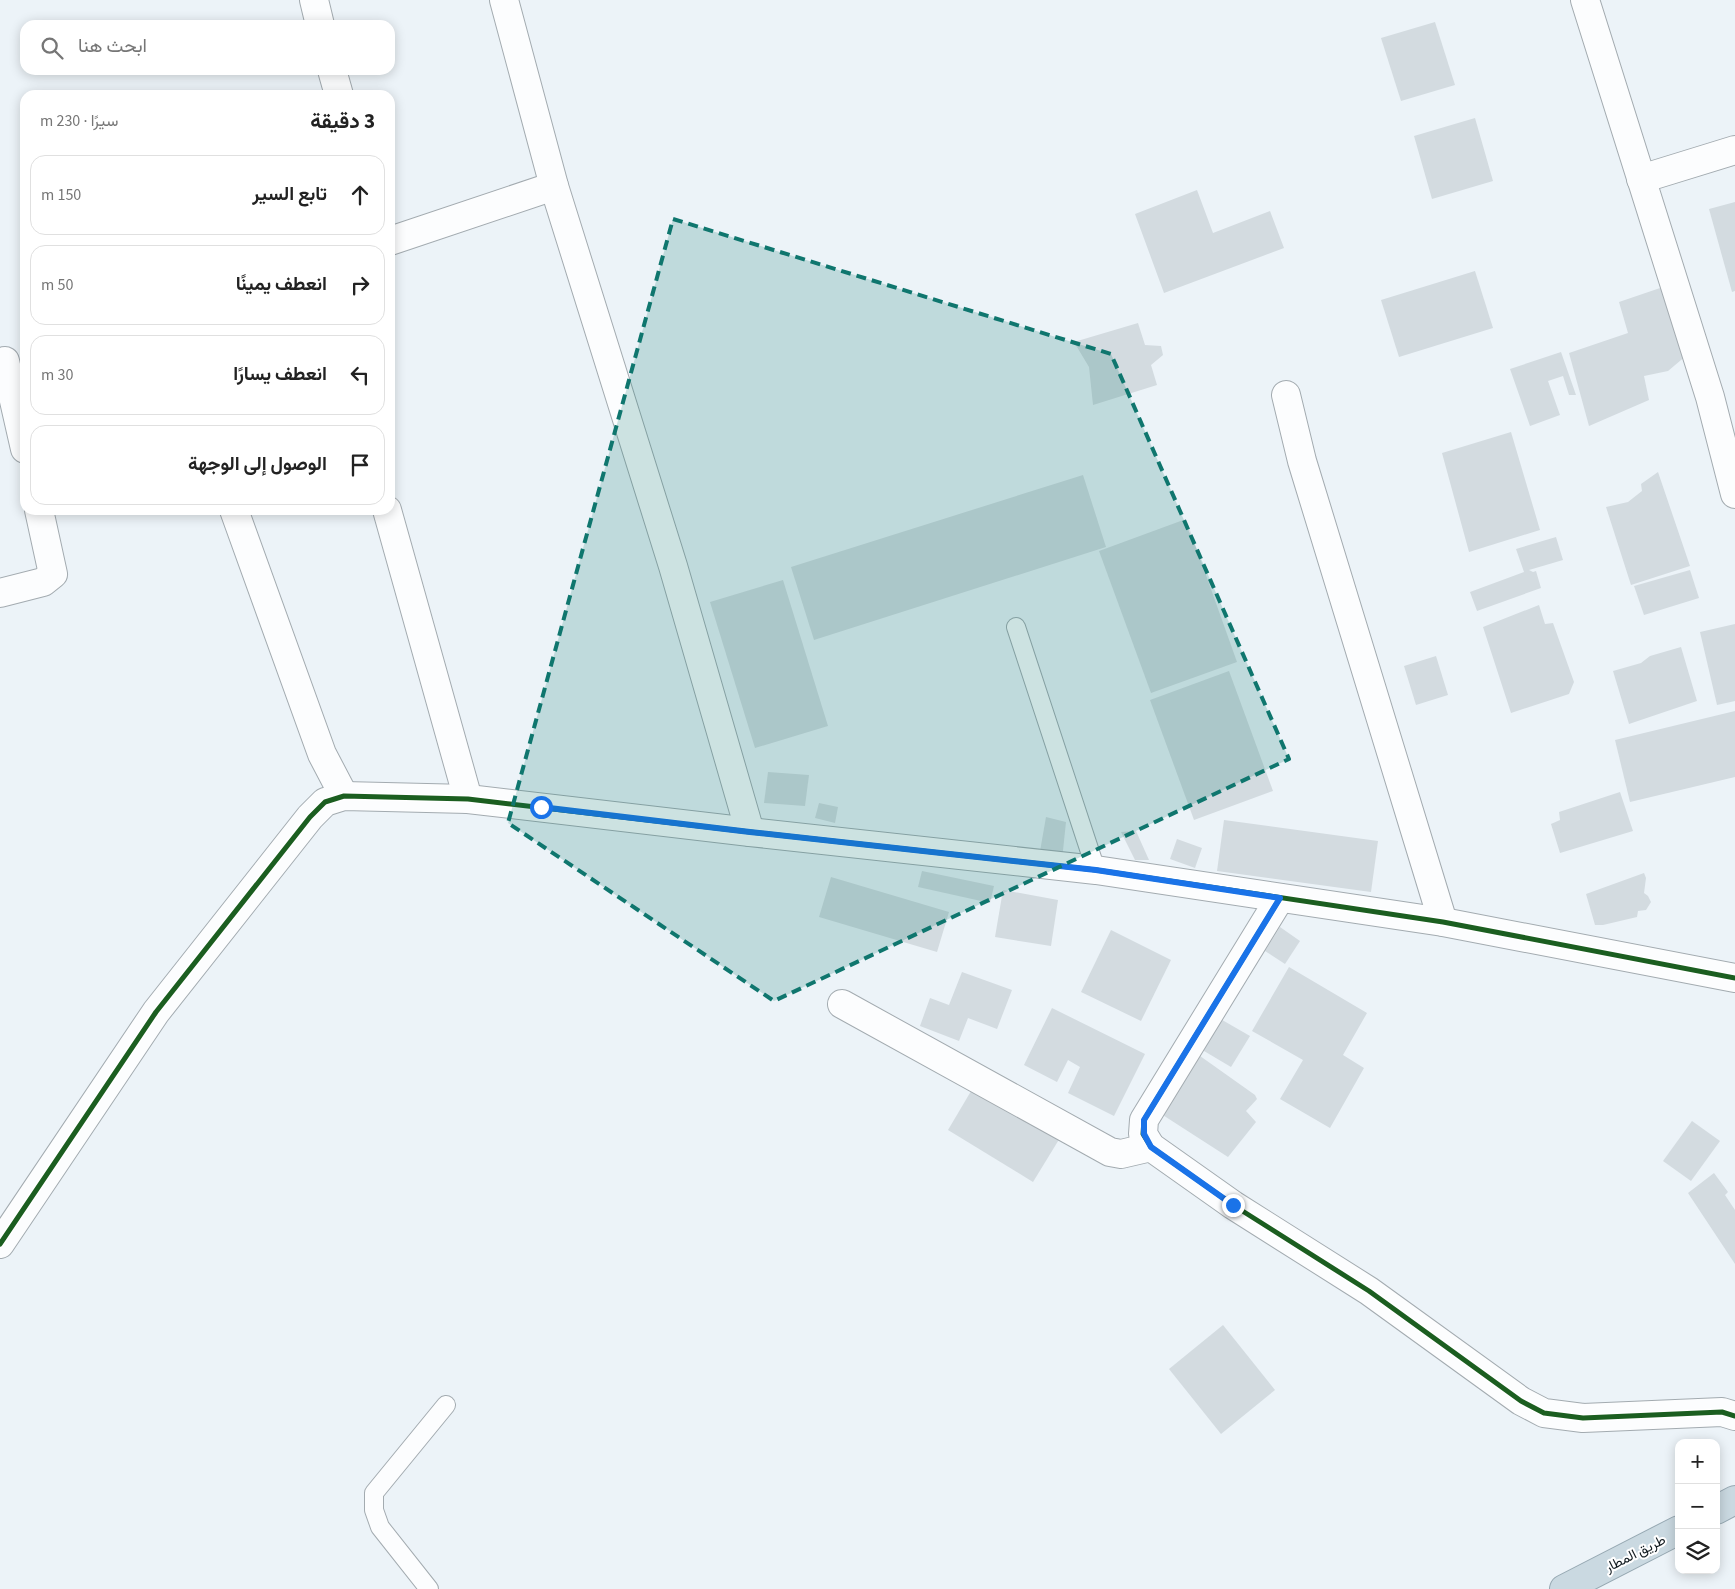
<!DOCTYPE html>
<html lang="ar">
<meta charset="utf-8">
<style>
:root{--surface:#fff;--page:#f2f2f2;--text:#222;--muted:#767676;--line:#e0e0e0}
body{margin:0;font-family:"Source Sans 3",Vazirmatn,sans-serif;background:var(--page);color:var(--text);direction:rtl}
.controls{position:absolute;right:15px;bottom:15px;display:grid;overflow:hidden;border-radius:10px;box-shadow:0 2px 12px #0003}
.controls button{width:45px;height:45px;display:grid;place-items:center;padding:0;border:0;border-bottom:1px solid var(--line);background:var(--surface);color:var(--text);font:25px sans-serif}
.stop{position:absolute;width:15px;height:15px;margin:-11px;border:4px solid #1a73e8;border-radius:50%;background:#fff}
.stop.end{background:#1a73e8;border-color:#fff;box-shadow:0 1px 5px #0008}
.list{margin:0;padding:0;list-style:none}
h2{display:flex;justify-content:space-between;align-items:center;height:65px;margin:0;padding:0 20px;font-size:21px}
h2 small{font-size:16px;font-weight:400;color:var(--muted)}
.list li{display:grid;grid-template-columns:32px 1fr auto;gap:15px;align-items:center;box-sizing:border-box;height:80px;margin:0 10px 10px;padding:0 10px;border:1px solid var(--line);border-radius:15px}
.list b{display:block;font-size:19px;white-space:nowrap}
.list em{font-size:16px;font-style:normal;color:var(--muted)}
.icon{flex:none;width:28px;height:28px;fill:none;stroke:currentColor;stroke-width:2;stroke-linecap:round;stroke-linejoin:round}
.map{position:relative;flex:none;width:1735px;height:1589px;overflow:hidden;direction:ltr}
.search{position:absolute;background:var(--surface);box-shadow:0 2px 12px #0003;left:20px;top:20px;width:375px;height:55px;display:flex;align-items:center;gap:12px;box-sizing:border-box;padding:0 18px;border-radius:15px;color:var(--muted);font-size:19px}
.panel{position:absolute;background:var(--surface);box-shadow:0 2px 12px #0003;left:20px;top:90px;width:375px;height:425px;border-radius:15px;direction:rtl}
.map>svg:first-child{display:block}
</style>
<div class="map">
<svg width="1735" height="1589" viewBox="0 0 1735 1589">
<rect width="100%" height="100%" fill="#ecf3f8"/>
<g fill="#d3dbe0">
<polygon points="1435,22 1455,85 1401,101 1381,38"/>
<polygon points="1475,118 1493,181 1432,199 1414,136"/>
<polygon points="1197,190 1213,233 1270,211 1284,248 1164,293 1135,214"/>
<polygon points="1735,202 1735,291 1732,292 1709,209"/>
<polygon points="1475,271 1493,328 1399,357 1381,300"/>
<polygon points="1663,287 1687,355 1668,371 1644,376 1649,400 1589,426 1569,353 1628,333 1619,302"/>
<polygon points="1138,323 1145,345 1161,346 1163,355 1151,365 1157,385 1093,405 1089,367 1074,342"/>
<polygon points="1561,352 1576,395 1569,395 1563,376 1548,381 1560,415 1530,426 1510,369"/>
<polygon points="1511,432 1540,530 1469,552 1442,453"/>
<polygon points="1658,472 1690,566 1631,585 1606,507 1628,502 1642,491 1641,484"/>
<polygon points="1083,475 1106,547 814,640 791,567"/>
<polygon points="1186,519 1237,662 1151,693 1099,551"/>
<polygon points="1556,537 1563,560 1529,570 1533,572 1536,571 1541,588 1477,611 1470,592 1524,572 1516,549"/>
<polygon points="1690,570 1699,598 1644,615 1634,586"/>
<polygon points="783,580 828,726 755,748 710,602"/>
<polygon points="1539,605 1545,624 1553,623 1574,682 1569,694 1511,713 1483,627"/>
<polygon points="1735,624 1735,701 1717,705 1700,632"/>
<polygon points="1681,647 1697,701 1629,724 1613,671 1641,663 1650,656"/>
<polygon points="1436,656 1448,695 1416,705 1404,666"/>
<polygon points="1229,671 1273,791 1194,820 1150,700"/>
<polygon points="1735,711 1735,777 1630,802 1615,740"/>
<polygon points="768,772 809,775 805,806 764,803"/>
<polygon points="1620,792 1633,831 1560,853 1551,824 1560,820 1559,812"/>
<polygon points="819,803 838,807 835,823 815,818"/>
<polygon points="1046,817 1066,822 1062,860 1039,857"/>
<polygon points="1224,820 1378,841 1371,892 1217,871"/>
<polygon points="1136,831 1149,860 1135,860 1121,832"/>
<polygon points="1177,839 1202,848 1195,868 1170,859"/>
<polygon points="922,871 994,886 990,903 918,887"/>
<polygon points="1644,873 1646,878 1644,893 1648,896 1651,902 1646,910 1638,911 1637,917 1603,925 1595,925 1586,894"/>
<polygon points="831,877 949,912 937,952 819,917"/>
<polygon points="1003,890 1058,900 1051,946 995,937"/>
<polygon points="1280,927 1300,941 1285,964 1265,951"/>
<polygon points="1111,930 1171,960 1141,1021 1081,992"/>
<polygon points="1289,967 1367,1013 1343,1055 1364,1068 1330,1128 1280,1099 1303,1060 1252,1031"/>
<polygon points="962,972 1012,990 997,1029 968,1018 959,1041 920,1026 930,998 949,1005"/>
<polygon points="1052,1008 1145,1054 1114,1116 1068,1093 1080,1067 1068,1060 1057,1082 1024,1065"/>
<polygon points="1217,1017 1250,1036 1231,1067 1199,1048"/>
<polygon points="1193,1051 1255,1095 1257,1099 1246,1111 1256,1122 1228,1157 1155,1110"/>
<polygon points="977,1081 1063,1133 1033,1182 948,1130"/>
<polygon points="1692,1121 1720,1141 1691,1181 1663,1161"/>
<polygon points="1714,1173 1728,1192 1725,1195 1735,1210 1735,1264 1688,1193"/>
<polygon points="1223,1325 1275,1390 1221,1434 1169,1369"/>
</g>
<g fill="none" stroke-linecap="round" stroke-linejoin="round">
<defs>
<g id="lane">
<polyline points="1016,627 1096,870"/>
<polyline points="429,1589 380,1527 374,1510 374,1493 446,1405"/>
</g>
<g id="street">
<polyline points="314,0 320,25"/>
<polyline points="504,0 554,186 673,566 750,832"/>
<polyline points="1585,0 1710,397 1735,494"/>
<polyline points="332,70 339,95"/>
<polyline points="1641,179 1735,150"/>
<polyline points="390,241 554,186"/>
<polyline points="5,361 25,449"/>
<polyline points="1286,395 1302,461 1443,922"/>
<polyline points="234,510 322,754 344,796"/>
<polyline points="387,510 468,799"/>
<polyline points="0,593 43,582 53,574 39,510"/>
<polyline points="1280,898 1144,1120 1143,1134 1151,1147 1233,1205 1369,1291 1521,1401 1544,1413 1583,1418 1722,1412 1735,1416"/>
<polyline points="842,1004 1110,1152 1121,1154 1151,1147"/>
<polyline points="0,1244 156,1012 310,817 325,802 344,796 468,799 750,832 1096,870 1443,922 1735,978"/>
</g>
<g id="highway">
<polyline points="1716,1510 1735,1500"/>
<polyline points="1564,1589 1679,1530"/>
</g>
</defs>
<use href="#lane" stroke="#a3abb0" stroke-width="20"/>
<use href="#street" stroke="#a3abb0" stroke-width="30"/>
<use href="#highway" stroke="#96a8b2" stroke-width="30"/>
<use href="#lane" stroke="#fcfdfe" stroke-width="18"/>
<use href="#street" stroke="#fcfdfe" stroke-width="28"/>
<use href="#highway" stroke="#cad9e1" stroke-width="28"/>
<defs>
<g id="cycleway">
<polyline points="1280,898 1144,1120 1143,1134 1151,1147 1233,1205 1369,1291 1521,1401 1544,1413 1583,1418 1722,1412 1735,1416"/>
<polyline points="0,1244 156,1012 310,817 325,802 344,796 468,799 750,832 1096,870 1443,922 1735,978"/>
</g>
</defs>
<use href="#cycleway" stroke="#fff" stroke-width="8"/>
<use href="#cycleway" stroke="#1b5e20" stroke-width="5"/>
</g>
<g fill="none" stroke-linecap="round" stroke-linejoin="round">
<polyline stroke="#1a73e8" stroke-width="6" points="541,807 750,832 1096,870 1280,898 1144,1120 1144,1134 1151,1147 1233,1205"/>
</g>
<path fill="#0f766e" fill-opacity="0.2" stroke="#0f766e" stroke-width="4" stroke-dasharray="10 6" stroke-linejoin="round" d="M673,219L1111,354L1289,759L774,1001L508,823Z"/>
<g text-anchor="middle" stroke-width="4" stroke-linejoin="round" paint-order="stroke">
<g font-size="14" fill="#121b20" stroke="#fff">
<text transform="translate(1635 1553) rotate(-27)" y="5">طريق المطار</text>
</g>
</g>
</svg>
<div class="controls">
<button>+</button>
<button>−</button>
<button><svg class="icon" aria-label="layers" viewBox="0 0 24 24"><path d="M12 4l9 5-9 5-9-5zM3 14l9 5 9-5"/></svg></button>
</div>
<div class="stop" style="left:541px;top:807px"></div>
<div class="stop end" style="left:1233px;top:1205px"></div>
<div class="search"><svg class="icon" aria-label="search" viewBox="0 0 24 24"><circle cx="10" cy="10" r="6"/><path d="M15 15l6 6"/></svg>ابحث هنا</div>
<section class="panel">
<h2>3 دقيقة<small>سيرًا · 230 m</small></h2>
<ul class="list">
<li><svg class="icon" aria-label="ahead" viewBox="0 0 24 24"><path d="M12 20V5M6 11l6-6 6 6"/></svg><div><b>تابع السير</b></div><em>150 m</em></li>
<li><svg class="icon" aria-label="right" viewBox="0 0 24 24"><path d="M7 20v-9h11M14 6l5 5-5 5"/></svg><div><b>انعطف يمينًا</b></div><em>50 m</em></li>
<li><svg class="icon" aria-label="left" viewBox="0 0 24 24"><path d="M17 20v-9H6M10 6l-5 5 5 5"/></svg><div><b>انعطف يسارًا</b></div><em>30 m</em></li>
<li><svg class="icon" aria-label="arrive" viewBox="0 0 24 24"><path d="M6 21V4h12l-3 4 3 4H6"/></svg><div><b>الوصول إلى الوجهة</b></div></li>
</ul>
</section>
</div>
